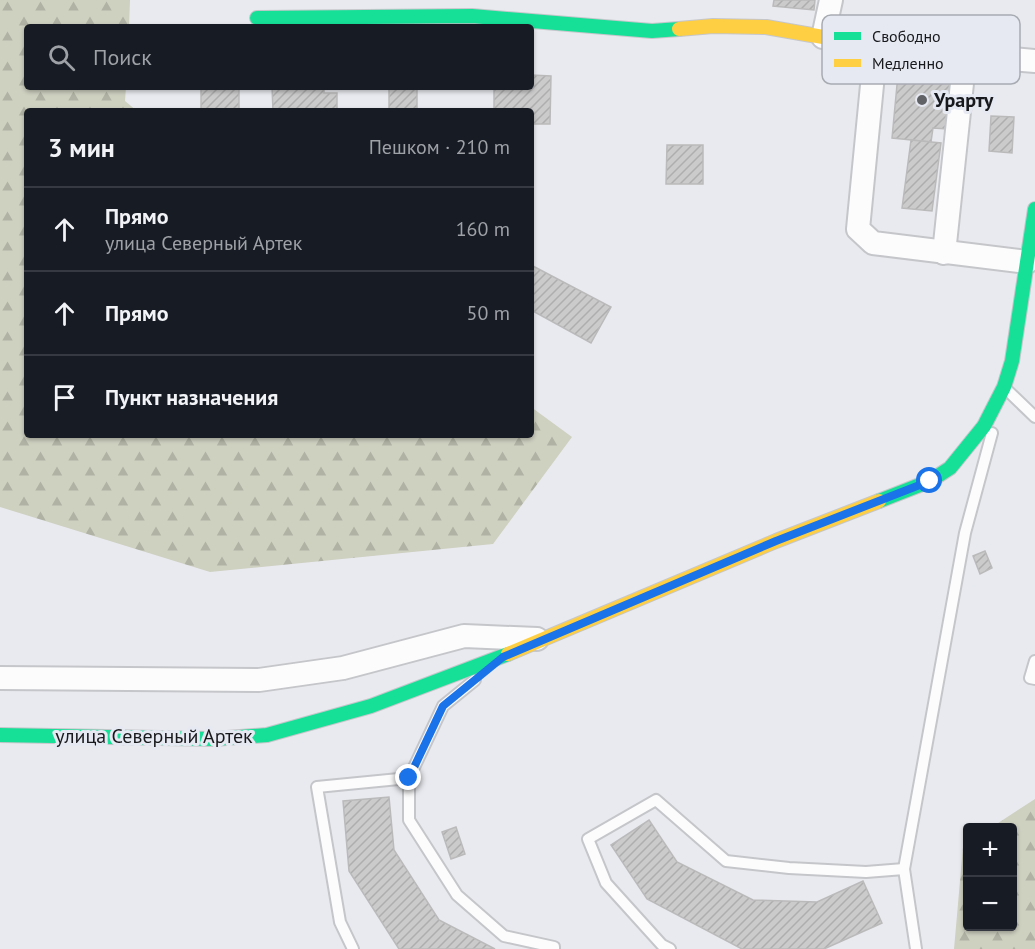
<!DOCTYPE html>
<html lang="ru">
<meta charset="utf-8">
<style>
:root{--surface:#171b24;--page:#20242c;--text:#f1f3f6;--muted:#9ea1a6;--line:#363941}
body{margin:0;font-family:"PT Sans",sans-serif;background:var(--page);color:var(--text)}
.controls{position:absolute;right:18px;bottom:18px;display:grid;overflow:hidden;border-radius:6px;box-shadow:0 2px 4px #0004}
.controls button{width:54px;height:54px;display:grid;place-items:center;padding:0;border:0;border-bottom:2px solid var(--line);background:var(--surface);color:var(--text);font:30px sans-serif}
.stop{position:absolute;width:18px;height:18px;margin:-14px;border:4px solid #1a73e8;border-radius:50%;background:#fff}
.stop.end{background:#1a73e8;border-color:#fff;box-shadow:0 2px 6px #0008}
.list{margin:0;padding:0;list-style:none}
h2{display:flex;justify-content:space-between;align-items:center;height:78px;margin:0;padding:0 24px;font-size:26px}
h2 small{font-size:20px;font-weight:400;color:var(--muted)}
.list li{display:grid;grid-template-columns:39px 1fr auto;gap:18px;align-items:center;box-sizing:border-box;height:84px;padding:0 24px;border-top:2px solid var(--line)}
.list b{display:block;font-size:22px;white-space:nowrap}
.list p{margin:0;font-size:20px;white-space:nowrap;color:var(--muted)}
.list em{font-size:20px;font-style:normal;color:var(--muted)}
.icon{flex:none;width:33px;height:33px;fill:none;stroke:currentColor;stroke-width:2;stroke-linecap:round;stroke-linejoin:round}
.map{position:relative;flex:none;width:1035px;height:949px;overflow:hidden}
.search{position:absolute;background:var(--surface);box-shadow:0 2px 4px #0004;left:24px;top:24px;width:510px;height:66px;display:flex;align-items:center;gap:15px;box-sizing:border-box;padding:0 21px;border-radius:6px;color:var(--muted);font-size:22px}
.panel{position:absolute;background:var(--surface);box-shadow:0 2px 4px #0004;left:24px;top:108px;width:510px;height:330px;border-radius:6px}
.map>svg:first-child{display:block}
</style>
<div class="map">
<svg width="1035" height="949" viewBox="0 0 1035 949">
<defs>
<pattern id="forest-firs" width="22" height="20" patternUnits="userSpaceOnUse" patternTransform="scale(1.5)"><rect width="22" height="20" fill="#ced0c0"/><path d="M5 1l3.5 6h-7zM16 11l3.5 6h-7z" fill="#b0b2a4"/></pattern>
<pattern id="building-hatch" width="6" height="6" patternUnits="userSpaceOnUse" patternTransform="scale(1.5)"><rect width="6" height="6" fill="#cccbcc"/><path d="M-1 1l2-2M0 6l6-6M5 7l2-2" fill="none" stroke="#aeaeaf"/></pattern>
</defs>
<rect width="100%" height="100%" fill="#e9eaef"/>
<g fill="url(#forest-firs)">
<polygon points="0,0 130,0 129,27 27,27 27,87 126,87 125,101 137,111 27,111 27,435 531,435 531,407 572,437 493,544 210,572 0,507"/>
<polygon points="1035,799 1035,949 954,949 963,847 967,844 968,926 1012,926 1012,828 992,827"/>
</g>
<g fill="url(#building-hatch)" stroke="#bbbabb" stroke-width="1.5">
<polygon points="774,0 815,0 814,10 773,6"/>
<polygon points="900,53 933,57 932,70 952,72 947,129 933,128 931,142 892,138"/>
<polygon points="531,75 551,76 550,124 531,124 531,111 494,111 494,87 531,87"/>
<rect x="201" y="87" width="38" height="24"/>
<polygon points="272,87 324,87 324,93 337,93 337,111 273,111"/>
<polygon points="389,87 417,87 417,109 440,111 389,111"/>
<polygon points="991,116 1014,117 1012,153 989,151"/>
<polygon points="911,140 941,143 932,211 902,208"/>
<polygon points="667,145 703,145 703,184 666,184"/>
<polygon points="531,265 611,307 591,343 531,310"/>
<polygon points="985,551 992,568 980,574 973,556"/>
<polygon points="389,797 394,850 439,920 495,949 399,949 349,871 343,801"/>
<polygon points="649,820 677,862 753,900 817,902 863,881 882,923 824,949 742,949 647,899 611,845"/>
<polygon points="456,827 465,854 451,859 442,832"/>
</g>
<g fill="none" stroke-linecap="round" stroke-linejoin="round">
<defs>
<g id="lane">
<polyline points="1007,390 1035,417"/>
<polyline points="1035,661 1030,678 1035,679"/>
<polyline points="475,680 443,706 409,778 409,820 457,895 504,936 554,947 554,949"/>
<polyline points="353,949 340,922 317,787 409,778"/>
<polyline points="670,949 662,945 606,883 588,839 656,800 726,861 789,868 866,872 904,869"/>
<polyline points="916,949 904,869 965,533 992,433"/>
</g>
<g id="street">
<polyline points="831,0 823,37 965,55 1035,61"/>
<polyline points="876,44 858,229 873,243 1027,262"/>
<polyline points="944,253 965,55"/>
<polyline points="0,678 259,680 343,668 464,636 537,639"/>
</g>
<g id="fast">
<polyline points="257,18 472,16 652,31 679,29"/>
<polyline points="879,501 930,481 950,468 984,426 1004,387 1012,361 1035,209"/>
<polyline points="0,735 214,739 267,735 371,706 508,654"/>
</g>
<g id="slow">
<polyline points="679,29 713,26 766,27 823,37"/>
<polyline points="508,654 776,541 879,501"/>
</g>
</defs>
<use href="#lane" stroke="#c5c6ca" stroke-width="14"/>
<use href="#street" stroke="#c5c6ca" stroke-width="26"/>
<use href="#fast" stroke="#c5c6ca" stroke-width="16"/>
<use href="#slow" stroke="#c5c6ca" stroke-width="16"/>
<use href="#lane" stroke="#fcfcfd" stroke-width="10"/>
<use href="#street" stroke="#fcfcfd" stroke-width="22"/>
<use href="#fast" stroke="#16e098" stroke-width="14"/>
<use href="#slow" stroke="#ffcf43" stroke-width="14"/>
</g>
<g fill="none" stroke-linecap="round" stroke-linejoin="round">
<polyline stroke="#1a73e8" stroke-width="8" points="409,778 443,706 503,657 776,541 930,481"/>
</g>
<circle fill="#616266" stroke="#e6e9f2" stroke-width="2" cx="922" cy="100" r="6"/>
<g text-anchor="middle" stroke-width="6" stroke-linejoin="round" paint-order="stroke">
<g font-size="20" font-weight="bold" fill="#18191c" stroke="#e6e9f2" text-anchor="start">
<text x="934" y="107">Урарту</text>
</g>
<g font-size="20" fill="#18191c" stroke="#e6e9f2">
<text x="154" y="743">улица Северный Артек</text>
</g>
</g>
<rect x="822" y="15" width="198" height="69" rx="9" fill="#e6e9f2" stroke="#a8abb2" stroke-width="1.5"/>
<rect x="834" y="32" width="27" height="8" fill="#16e098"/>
<rect x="834" y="59" width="27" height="8" fill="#ffcf43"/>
<g font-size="16" fill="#18191c">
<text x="872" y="42">Свободно</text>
<text x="872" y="69">Медленно</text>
</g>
</svg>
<div class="controls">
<button>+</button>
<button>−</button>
</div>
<div class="stop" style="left:930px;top:481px"></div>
<div class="stop end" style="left:409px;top:778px"></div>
<div class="search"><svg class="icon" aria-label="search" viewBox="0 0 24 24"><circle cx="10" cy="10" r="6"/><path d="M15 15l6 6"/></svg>Поиск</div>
<section class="panel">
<h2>3 мин<small>Пешком · 210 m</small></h2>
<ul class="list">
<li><svg class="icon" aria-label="ahead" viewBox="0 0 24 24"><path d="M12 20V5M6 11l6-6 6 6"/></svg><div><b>Прямо</b><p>улица Северный Артек</p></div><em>160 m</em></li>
<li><svg class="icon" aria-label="ahead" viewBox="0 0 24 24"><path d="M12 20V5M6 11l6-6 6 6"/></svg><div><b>Прямо</b></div><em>50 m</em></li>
<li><svg class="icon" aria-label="arrive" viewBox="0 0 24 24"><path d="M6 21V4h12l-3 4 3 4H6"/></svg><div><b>Пункт назначения</b></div></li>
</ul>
</section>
</div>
